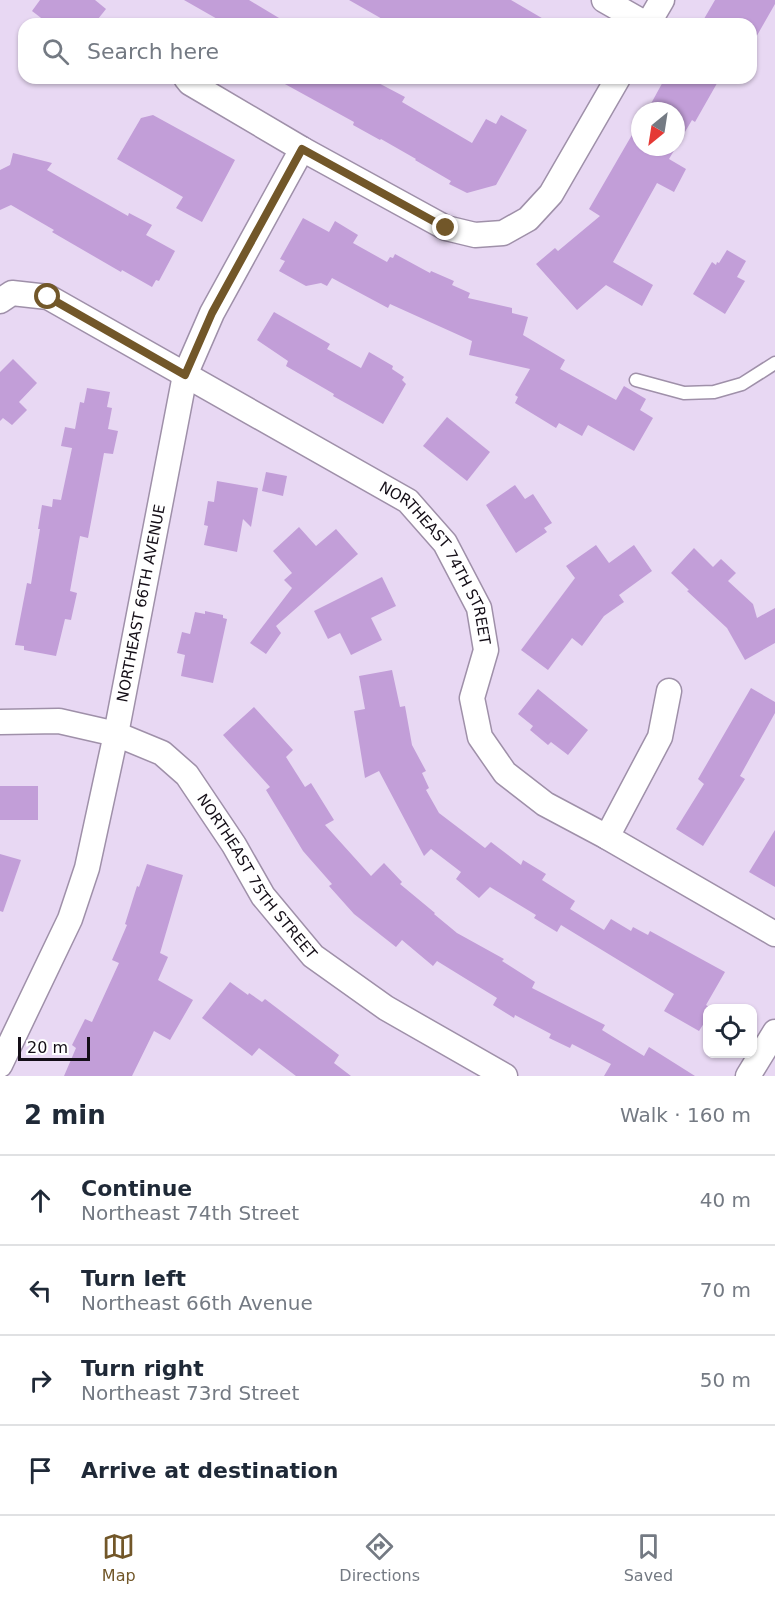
<!DOCTYPE html>
<meta charset="utf-8">
<style>
:root{--surface:#fff;--page:#f2f2f3;--text:#1f2937;--muted:#747a83;--line:#e0e1e3;--accent:#725729}
body{margin:0;font-family:"DejaVu Sans",sans-serif;background:var(--page);color:var(--text)}
.controls{position:absolute;right:18px;bottom:18px;display:grid;overflow:hidden;border-radius:12px;box-shadow:0 2px 4px #0004}
.controls button{width:54px;height:54px;display:grid;place-items:center;padding:0;border:0;border-bottom:2px solid var(--line);background:var(--surface);color:var(--text);font:30px sans-serif}
.compass{position:absolute;left:631px;top:102px;width:54px;height:54px;border-radius:50%;background:var(--surface);box-shadow:0 2px 4px #0004;rotate:210deg}
.scale{position:absolute;left:18px;bottom:15px;width:72px;box-sizing:border-box;padding-left:6px;border:3px solid #140e17;border-top:0;font-size:16px;line-height:21px;white-space:nowrap;color:#140e17;-webkit-text-stroke:4px #fff;paint-order:stroke}
.stop{position:absolute;width:18px;height:18px;margin:-14px;border:4px solid #725729;border-radius:50%;background:#fff}
.stop.end{background:#725729;border-color:#fff;box-shadow:0 2px 6px #0008}
.list{margin:0;padding:0;list-style:none}
h2{display:flex;justify-content:space-between;align-items:center;height:78px;margin:0;padding:0 24px;font-size:26px}
h2 small{font-size:20px;font-weight:400;color:var(--muted)}
.list li{display:grid;grid-template-columns:39px 1fr auto;gap:18px;align-items:center;box-sizing:border-box;height:90px;padding:0 24px;border-top:2px solid var(--line)}
.list b{display:block;font-size:22px;white-space:nowrap}
.list p{margin:0;font-size:20px;white-space:nowrap;color:var(--muted)}
.list em{font-size:20px;font-style:normal;color:var(--muted)}
.icon{flex:none;width:33px;height:33px;fill:none;stroke:currentColor;stroke-width:2;stroke-linecap:round;stroke-linejoin:round}
.map{position:relative;flex:none;width:775px;height:1076px;overflow:hidden}
.search{position:absolute;background:var(--surface);box-shadow:0 2px 4px #0004;left:18px;right:18px;top:18px;height:66px;display:flex;align-items:center;gap:15px;box-sizing:border-box;padding:0 21px;border-radius:18px;color:var(--muted);font-size:22px}
.sheet{height:438px;background:var(--surface)}
nav{display:flex;justify-content:space-around;align-items:center;box-sizing:border-box;height:84px;border-top:2px solid var(--line);background:var(--surface);font-size:16px;color:var(--muted)}
nav a{display:grid;justify-items:center;gap:3px}
nav .on{color:var(--accent)}
.map>svg:first-child{display:block}
</style>
<div class="map">
<svg width="775" height="1076" viewBox="0 0 775 1076">
<rect width="100%" height="100%" fill="#e8d8f3"/>
<g fill="#c29ed8">
<polygon points="40,0 95,0 106,9 94,24 49,24 32,11"/>
<polygon points="184,0 249,0 289,24 226,24"/>
<polygon points="349,0 511,0 552,24 391,24"/>
<polygon points="715,0 775,0 775,4 751,46 751,22 750,24 701,24"/>
<polygon points="274,78 369,78 405,97 402,102 472,143 486,119 496,124 501,115 527,130 496,185 467,193 449,184 451,181 415,160 416,159 381,139 380,140 353,125 354,122"/>
<polygon points="665,78 720,78 695,122 692,120 669,159 686,169 674,192 657,183 613,262 653,285 642,306 606,285 577,310 536,264 555,248 558,251 600,216 589,209 640,121 640,147 676,147 676,111 647,111"/>
<polygon points="153,115 235,160 202,222 176,208 183,197 117,159 141,118"/>
<polygon points="13,153 52,163 47,170 128,216 129,213 152,225 146,235 175,251 159,281 156,280 152,287 122,270 121,272 52,232 54,230 11,205 0,210 0,170 10,165"/>
<polygon points="303,218 329,232 335,221 358,235 353,243 387,262 390,257 393,258 395,254 430,273 431,271 454,281 452,285 470,293 468,298 512,308 512,313 528,317 523,335 565,360 560,369 616,400 624,386 646,399 640,410 653,418 634,451 588,425 582,436 559,423 556,428 515,403 518,397 515,395 530,369 469,355 472,341 390,304 388,308 332,278 327,286 321,283 306,286 279,271 285,261 280,259"/>
<polygon points="727,250 746,261 737,277 745,281 725,314 693,294 712,262 716,265 717,262 719,263"/>
<polygon points="274,312 330,344 327,349 361,368 369,352 393,366 392,369 404,377 402,380 406,384 383,424 333,396 334,394 286,366 288,361 257,340"/>
<polygon points="13,359 37,383 19,402 27,410 12,425 3,418 0,421 0,372"/>
<polygon points="87,388 110,392 107,407 112,408 108,429 118,431 113,454 104,453 88,538 80,536 70,591 77,593 71,620 65,619 56,656 24,650 24,646 15,645 27,583 31,584 40,529 38,529 42,505 52,507 53,499 61,500 72,448 61,446 65,427 75,429 80,402 84,403"/>
<polygon points="447,417 490,452 467,481 423,446"/>
<polygon points="266,472 287,476 283,496 262,491"/>
<polygon points="217,481 258,488 251,527 243,519 237,552 204,545 208,526 204,525 208,501 214,502"/>
<polygon points="515,485 525,499 533,494 552,523 544,528 547,532 516,553 486,505"/>
<polygon points="299,527 316,546 336,529 358,554 276,626 281,633 266,654 250,643 292,588 284,580 292,573 273,551"/>
<polygon points="596,545 609,563 634,545 652,571 619,595 624,602 604,616 582,646 572,638 548,670 521,650 575,578 566,566"/>
<polygon points="694,548 713,567 721,559 736,573 728,581 753,604 757,618 775,608 775,643 745,660 727,628 687,591 689,590 671,573"/>
<polygon points="382,577 396,606 371,618 382,640 351,655 340,633 328,639 314,611"/>
<polygon points="205,611 223,615 223,618 227,619 213,683 181,676 185,655 177,653 182,632 190,634 195,612 205,614"/>
<polygon points="392,670 400,707 405,706 412,745 426,771 422,773 429,788 426,790 439,813 485,848 491,842 521,865 523,860 546,874 542,880 575,901 570,909 604,930 611,919 631,931 633,927 648,935 650,931 725,972 706,1005 711,1008 708,1008 708,1017 699,1031 664,1011 674,994 561,925 557,932 534,918 536,915 490,887 479,898 456,879 461,872 431,849 424,856 379,771 365,778 354,711 365,709 359,676"/>
<polygon points="751,688 775,702 775,713 740,776 745,779 703,846 676,829 704,784 698,779"/>
<polygon points="538,689 588,730 568,755 551,742 548,745 530,730 533,726 518,714"/>
<polygon points="254,707 293,750 286,757 305,787 311,783 334,820 325,825 371,876 384,863 402,882 400,884 435,913 434,914 457,933 504,959 502,961 535,982 532,988 605,1025 602,1030 644,1056 649,1047 695,1076 604,1076 611,1064 572,1044 570,1048 549,1038 551,1034 515,1015 514,1018 493,1005 497,998 437,961 433,966 402,940 396,947 354,914 329,886 332,884 303,851 266,790 270,787 223,735"/>
<rect x="0" y="786" width="38" height="34"/>
<polygon points="775,830 775,887 749,872"/>
<polygon points="0,854 21,860 3,912 0,911"/>
<polygon points="147,864 183,875 160,953 168,957 158,980 193,1000 170,1040 154,1031 132,1076 64,1076 76,1048 72,1045 85,1019 92,1022 119,963 112,960 127,925 125,924 137,886 139,887"/>
<polygon points="230,982 248,995 249,993 262,1002 265,999 339,1055 334,1063 351,1076 296,1076 259,1048 252,1056 202,1018"/>
</g>
<g fill="none" stroke-linecap="round" stroke-linejoin="round">
<defs>
<polyline id="service" points="636,380 684,393 714,392 742,384 775,363"/>
<g id="minor">
<polyline points="604,0 646,24"/>
<polyline points="648,24 662,0"/>
<polyline points="186,78 190,83 302,149 446,228 475,235 503,233 528,219 551,194 618,78"/>
<path id="s1" d="M0,301L12,293L48,297L408,501L445,543L479,608L486,650L472,698L480,737L505,773L545,804L607,837L775,934"/>
<path id="s2" d="M0,722L59,721L116,734L162,753L187,775L234,845L263,896L313,956L386,1008L505,1076"/>
<polyline points="607,837 660,737 669,691"/>
<path id="s3" d="M0,1065L70,919L87,868L116,734L185,375L212,313L302,149"/>
<polyline points="748,1076 775,1032"/>
</g>
</defs>
<use href="#service" stroke="#9f90a9" stroke-width="15"/>
<use href="#minor" stroke="#9f90a9" stroke-width="27"/>
<use href="#service" stroke="#fff" stroke-width="12"/>
<use href="#minor" stroke="#fff" stroke-width="24"/>
</g>
<g fill="none" stroke-linecap="round" stroke-linejoin="round">
<polyline stroke="#725729" stroke-width="8" points="48,297 185,375 212,313 302,149 446,228"/>
</g>
<g text-anchor="middle" stroke-width="4.5" stroke-linejoin="round" paint-order="stroke">
<g font-size="15" fill="#140e17" stroke="#fff">
<text dy="5" stroke="none"><textPath href="#s1" startOffset="532">NORTHEAST 74TH STREET</textPath></text>
<text dy="5" stroke="none"><textPath href="#s3" startOffset="486">NORTHEAST 66TH AVENUE</textPath></text>
<text dy="5" stroke="none"><textPath href="#s2" startOffset="324">NORTHEAST 75TH STREET</textPath></text>
</g>
</g>
</svg>
<div class="controls">
<button><svg class="icon" aria-label="locate" viewBox="0 0 24 24"><circle cx="12" cy="12" r="6"/><path d="M12 2v4M12 18v4M2 12h4M18 12h4"/></svg></button>
</div>
<svg class="compass" viewBox="-18 -18 36 36"><path d="M0-13l5 13h-10z" fill="#e53935"/><path d="M0 13l5-13h-10z" fill="#747a83"/></svg>
<div class="scale">20 m</div>
<div class="stop" style="left:48px;top:297px"></div>
<div class="stop end" style="left:446px;top:228px"></div>
<div class="search"><svg class="icon" aria-label="search" viewBox="0 0 24 24"><circle cx="10" cy="10" r="6"/><path d="M15 15l6 6"/></svg>Search here</div>
</div>
<section class="sheet">
<h2>2 min<small>Walk · 160 m</small></h2>
<ul class="list">
<li><svg class="icon" aria-label="ahead" viewBox="0 0 24 24"><path d="M12 20V5M6 11l6-6 6 6"/></svg><div><b>Continue</b><p>Northeast 74th Street</p></div><em>40 m</em></li>
<li><svg class="icon" aria-label="left" viewBox="0 0 24 24"><path d="M17 20v-9H6M10 6l-5 5 5 5"/></svg><div><b>Turn left</b><p>Northeast 66th Avenue</p></div><em>70 m</em></li>
<li><svg class="icon" aria-label="right" viewBox="0 0 24 24"><path d="M7 20v-9h11M14 6l5 5-5 5"/></svg><div><b>Turn right</b><p>Northeast 73rd Street</p></div><em>50 m</em></li>
<li><svg class="icon" aria-label="arrive" viewBox="0 0 24 24"><path d="M6 21V4h12l-3 4 3 4H6"/></svg><div><b>Arrive at destination</b></div></li>
</ul>
</section>
<nav>
<a class="on"><svg class="icon" aria-label="map" viewBox="0 0 24 24"><path d="M3 6l6-2 6 2 6-2v14l-6 2-6-2-6 2zM9 4v14M15 6v14"/></svg>Map</a>
<a><svg class="icon" aria-label="directions" viewBox="0 0 24 24"><path d="M12 3l9 9-9 9-9-9zM9 14v-3h6M13 9l2 2-2 2"/></svg>Directions</a>
<a><svg class="icon" aria-label="saved" viewBox="0 0 24 24"><path d="M7 4h10v16l-5-4-5 4z"/></svg>Saved</a>
</nav>
